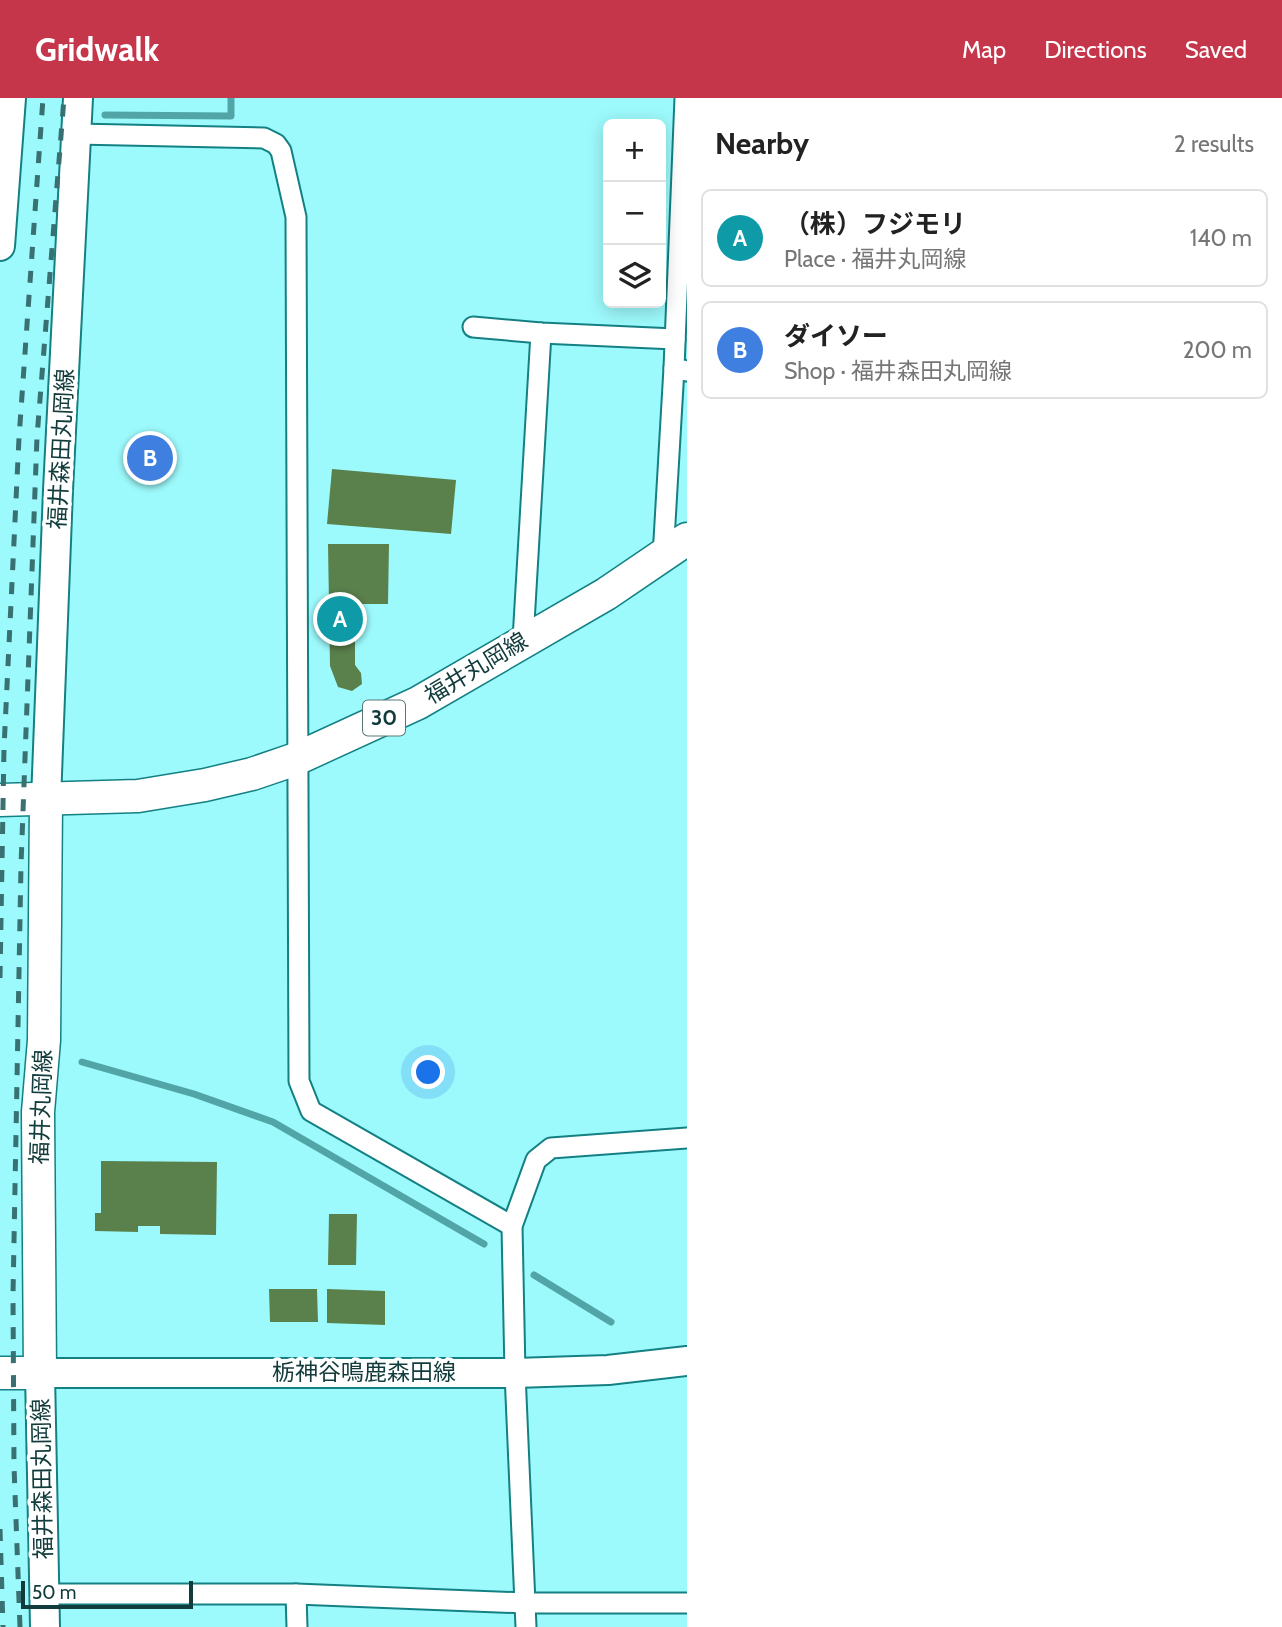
<!DOCTYPE html>
<meta charset="utf-8">
<style>
:root{--surface:#fff;--page:#f2f2f2;--text:#222;--muted:#767676;--line:#e0e0e0;--accent:#c6364a}
body{margin:0;font-family:Cabin,"Noto Sans JP",sans-serif;background:var(--page);color:var(--text)}
.controls{position:absolute;right:21px;top:21px;display:grid;overflow:hidden;border-radius:10px;box-shadow:0 4px 18px #0003}
.controls button{width:63px;height:63px;display:grid;place-items:center;padding:0;border:0;border-bottom:2px solid var(--line);background:var(--surface);color:var(--text);font:35px sans-serif}
.scale{position:absolute;left:21px;bottom:18px;width:172px;box-sizing:border-box;padding-left:7px;border:4px solid #123b3c;border-top:0;font-size:19px;line-height:24px;white-space:nowrap;color:#123b3c;-webkit-text-stroke:5px #fff;paint-order:stroke}
.you{position:absolute;left:429px;top:975px;width:24px;height:24px;margin:-18px;border:5px solid #fff;border-radius:50%;background:#1a73e8;box-shadow:0 0 0 10px #1a73e833}
.badge{display:grid;place-items:center;width:46px;height:46px;border-radius:50%;background:var(--accent);color:#fff;font-size:23px;font-weight:700}
.pin{position:absolute;translate:-50% -50%;border:4px solid #fff;box-shadow:0 2px 7px #0006}
.list{margin:0;padding:0;list-style:none}
h2{display:flex;justify-content:space-between;align-items:center;height:91px;margin:0;padding:0 28px;font-size:30px}
h2 small{font-size:23px;font-weight:400;color:var(--muted)}
.list li{display:grid;grid-template-columns:46px 1fr auto;gap:21px;align-items:center;box-sizing:border-box;height:98px;margin:0 14px 14px;padding:0 14px;border:2px solid var(--line);border-radius:10px}
.list b{display:block;font-size:26px;white-space:nowrap}
.list p{margin:0;font-size:23px;white-space:nowrap;color:var(--muted)}
.list em{font-size:23px;font-style:normal;color:var(--muted)}
.icon{flex:none;width:38px;height:38px;fill:none;stroke:currentColor;stroke-width:2;stroke-linecap:round;stroke-linejoin:round}
.map{position:relative;flex:none;width:687px;height:1529px;overflow:hidden}
header{display:flex;align-items:center;gap:42px;box-sizing:border-box;height:98px;padding:0 35px;background:var(--accent);color:#fff}
header strong{font-size:33px}
nav{display:flex;gap:38px;margin-inline-start:auto;font-size:24px}
main{display:flex}
aside{flex:1;background:var(--surface)}
.map>svg:first-child{display:block}
</style>
<header>
<strong>Gridwalk</strong>
<nav><a>Map</a><a>Directions</a><a>Saved</a></nav>
</header>
<main>
<div class="map">
<svg width="687" height="1529" viewBox="0 0 687 1529">
<rect width="100%" height="100%" fill="#9dfafc"/>
<g fill="none" stroke-linecap="round" stroke-linejoin="round">
<g stroke="#52a5a6" stroke-width="7">
<polyline points="105,17 231,18 231,0"/>
<polyline points="82,964 194,996 273,1024 484,1146"/>
<polyline points="534,1177 611,1224"/>
</g>
</g>
<g fill="#5a804c">
<polygon points="332,371 456,382 451,436 327,426"/>
<polygon points="328,446 389,446 388,506 350,506 350,536 355,537 355,567 361,575 362,586 352,593 338,589 330,568"/>
<polygon points="101,1063 217,1064 216,1137 160,1136 160,1128 138,1128 138,1134 95,1133 95,1115 101,1115"/>
<polygon points="329,1116 357,1116 356,1167 328,1167"/>
<polygon points="269,1191 317,1191 318,1224 270,1224"/>
<polygon points="327,1191 385,1193 385,1227 327,1225"/>
</g>
<g fill="none" stroke-linecap="round" stroke-linejoin="round">
<defs>
<g id="minor">
<polyline points="685,0 674,270 687,273"/>
<polyline points="76,36 264,40 276,46 281,53 296,119 299,983 311,1013 512,1128"/>
<polyline points="473,229 541,235 675,241"/>
<polyline points="663,459 674,270"/>
<polyline points="523,542 541,235"/>
<polyline points="45,1496 296,1496 525,1505 687,1505"/>
<polyline points="296,1496 297,1529"/>
<polyline points="526,1529 515,1275 512,1128 536,1062 551,1050 687,1040"/>
</g>
<g id="secondary">
<polyline points="0,148 11,0"/>
<polyline points="46,702 58,392 78,0"/>
<polyline points="45,1529 40,1275 515,1275 608,1272 687,1263"/>
</g>
<g id="primary">
<polyline points="0,702 138,698 205,687 252,676 296,661 418,605 606,496 687,441"/>
<polyline points="0,1275 40,1275 38,1014 44,942 46,702"/>
</g>
</defs>
<use href="#minor" stroke="#148083" stroke-width="23"/>
<use href="#secondary" stroke="#148083" stroke-width="32"/>
<use href="#primary" stroke="#148083" stroke-width="35"/>
<use href="#minor" stroke="#fff" stroke-width="19"/>
<use href="#secondary" stroke="#fff" stroke-width="28"/>
<use href="#primary" stroke="#fff" stroke-width="32"/>
<g stroke="#397172" stroke-width="5" stroke-dasharray="12 12" stroke-linecap="butt">
<polyline points="0,880 4,650 19,340 43,0"/>
<polyline points="0,1431 3,1529"/>
<polyline points="20,1529 14,1368 13,1197 21,767 37,339 64,0"/>
</g>
</g>
<g text-anchor="middle" stroke-width="7" stroke-linejoin="round" paint-order="stroke">
<rect fill="#fff" stroke="#597676" stroke-width="2" x="363" y="602.5" width="42" height="35" rx="5"/>
<g font-size="21" font-weight="bold" fill="#123b3c">
<text x="384" y="627">30</text>
</g>
<g font-size="23" fill="#123b3c" stroke="#fff">
<text transform="translate(61 351) rotate(-87)" y="8">福井森田丸岡線</text>
<text transform="translate(476 570) rotate(-31)" y="8">福井丸岡線</text>
<text transform="translate(41 1009) rotate(-88)" y="8">福井丸岡線</text>
<text x="364" y="1282">栃神谷鳴鹿森田線</text>
<text transform="translate(42 1381) rotate(-91)" y="8">福井森田丸岡線</text>
</g>
</g>
</svg>
<div class="controls">
<button>+</button>
<button>−</button>
<button><svg class="icon" aria-label="layers" viewBox="0 0 24 24"><path d="M12 4l9 5-9 5-9-5zM3 14l9 5 9-5"/></svg></button>
</div>
<div class="scale">50 m</div>
<div class="you"></div>
<div class="pin badge" style="left:340px;top:521px;background:#0f9aa8">A</div>
<div class="pin badge" style="left:150px;top:360px;background:#3f7fe0">B</div>
</div>
<aside>
<h2>Nearby<small>2 results</small></h2>
<ul class="list">
<li><span class="badge" style="background:#0f9aa8">A</span><div><b>（株）フジモリ</b><p>Place · 福井丸岡線</p></div><em>140 m</em></li>
<li><span class="badge" style="background:#3f7fe0">B</span><div><b>ダイソー</b><p>Shop · 福井森田丸岡線</p></div><em>200 m</em></li>
</ul>
</aside>
</main>
